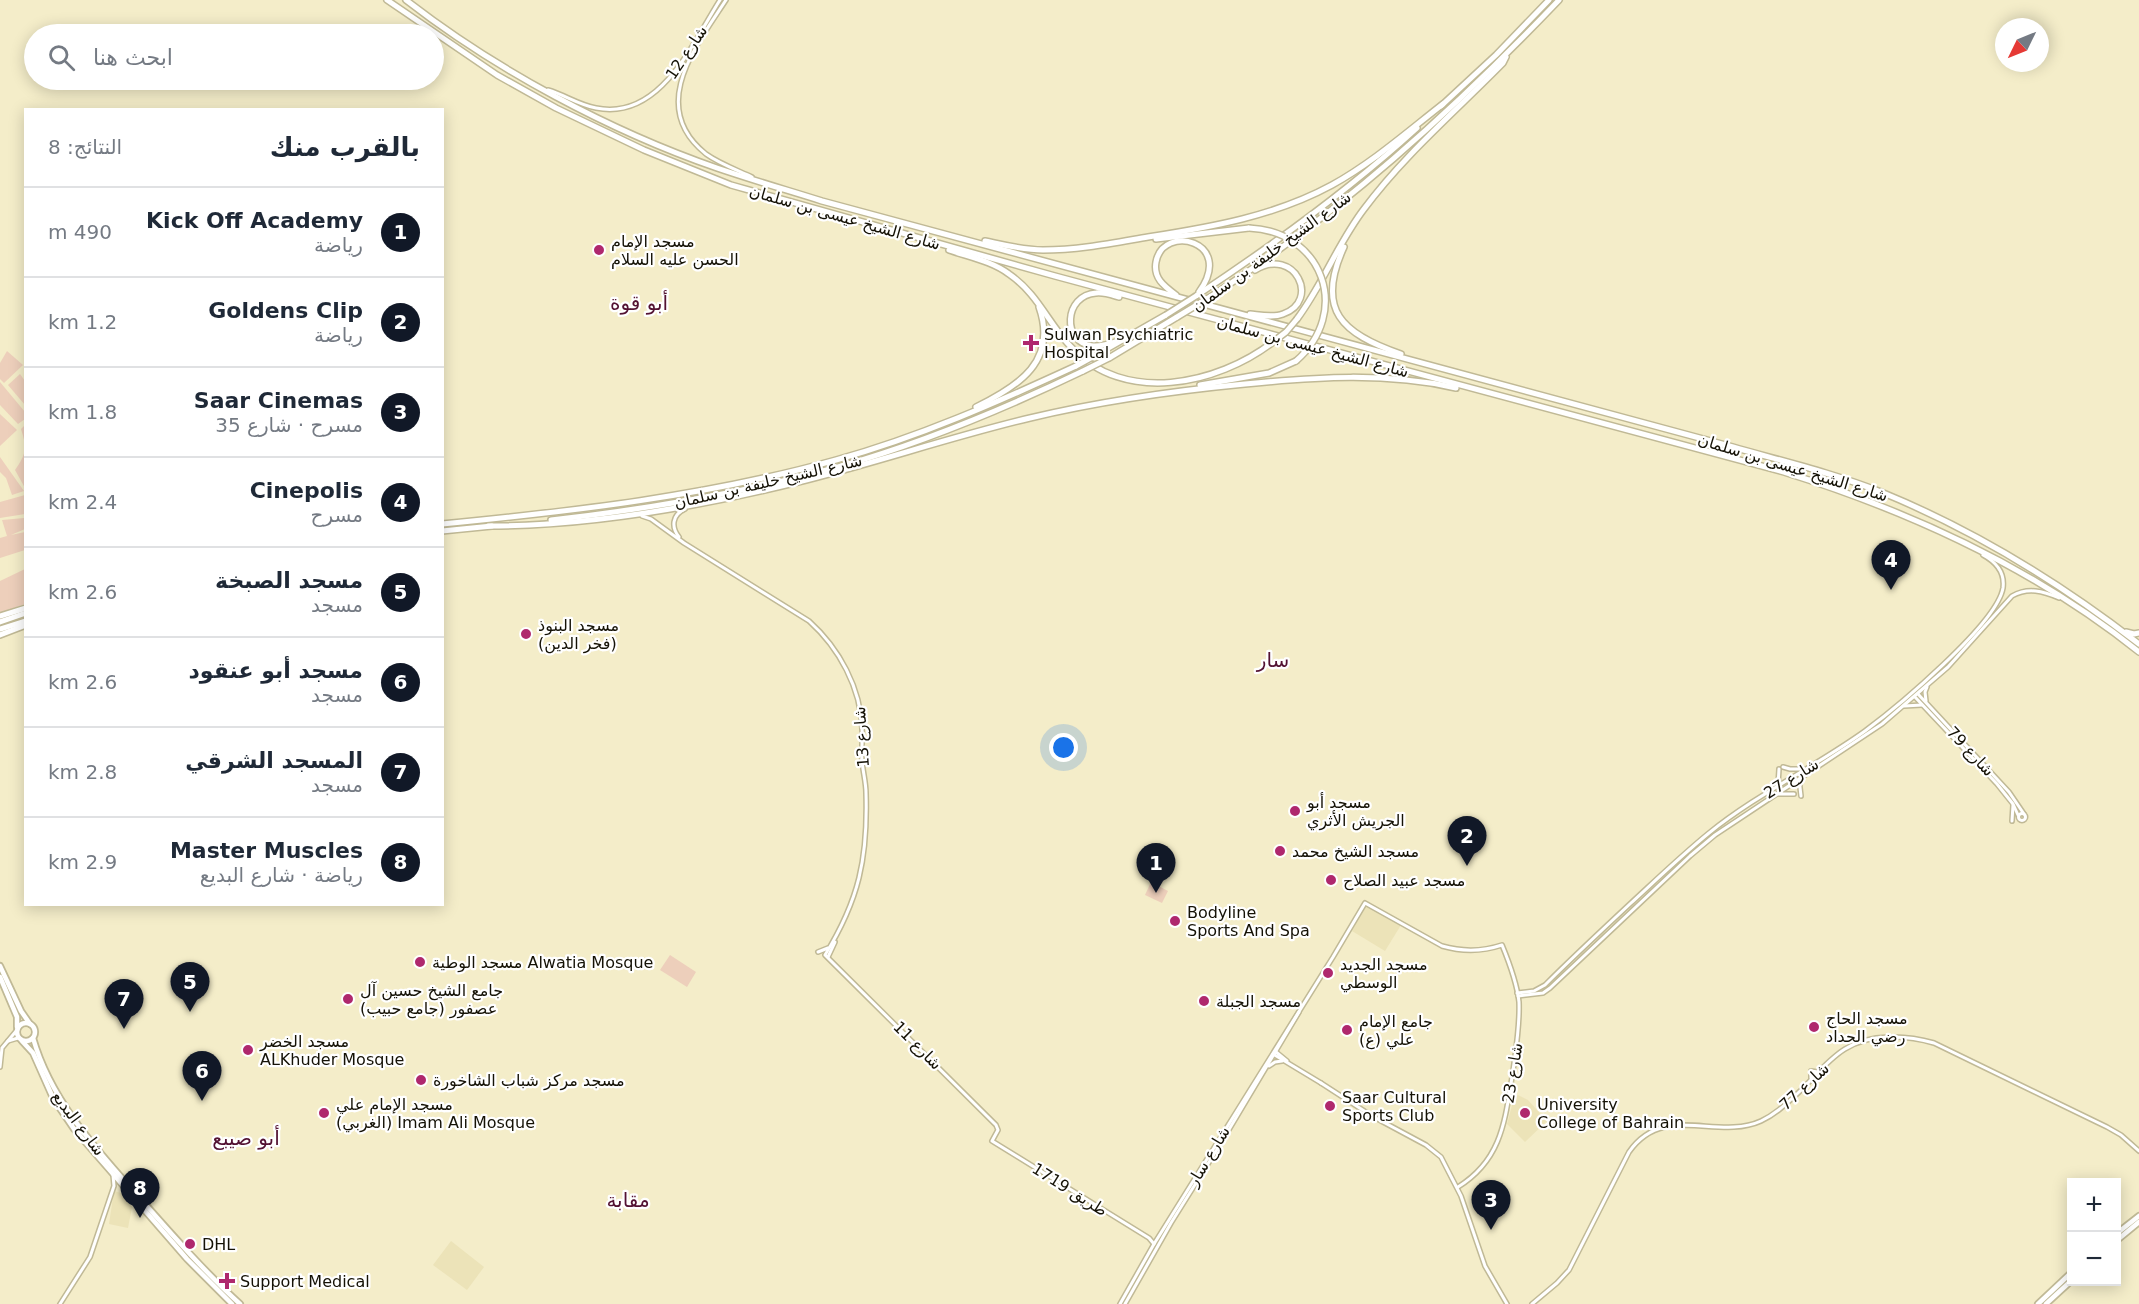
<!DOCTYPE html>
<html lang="ar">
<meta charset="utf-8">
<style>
:root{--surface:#fff;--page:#f6f6f7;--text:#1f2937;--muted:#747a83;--line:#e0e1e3;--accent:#111827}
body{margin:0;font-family:"DejaVu Sans","Noto Sans Arabic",sans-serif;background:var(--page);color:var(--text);direction:rtl}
.controls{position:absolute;right:18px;bottom:18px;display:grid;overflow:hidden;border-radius:0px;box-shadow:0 3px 15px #0003}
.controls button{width:54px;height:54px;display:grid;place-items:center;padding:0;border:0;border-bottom:2px solid var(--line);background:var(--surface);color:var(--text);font:30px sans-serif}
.compass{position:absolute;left:1995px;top:18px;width:54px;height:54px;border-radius:50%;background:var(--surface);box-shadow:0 3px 15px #0003;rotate:227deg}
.you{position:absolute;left:1064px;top:748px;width:21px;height:21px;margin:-15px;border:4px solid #fff;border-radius:50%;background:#1a73e8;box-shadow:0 0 0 9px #1a73e833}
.badge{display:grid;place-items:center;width:39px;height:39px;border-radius:50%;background:var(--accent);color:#fff;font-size:20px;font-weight:700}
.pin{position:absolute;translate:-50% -50px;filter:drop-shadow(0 2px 3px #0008)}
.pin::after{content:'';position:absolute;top:32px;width:21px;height:18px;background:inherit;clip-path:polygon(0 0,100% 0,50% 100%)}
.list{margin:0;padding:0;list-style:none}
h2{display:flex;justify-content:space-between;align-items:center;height:78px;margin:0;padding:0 24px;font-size:26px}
h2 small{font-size:20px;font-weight:400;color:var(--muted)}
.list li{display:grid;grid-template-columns:39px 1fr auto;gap:18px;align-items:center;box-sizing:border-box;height:90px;padding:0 24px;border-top:2px solid var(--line)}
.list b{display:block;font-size:22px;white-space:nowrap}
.list p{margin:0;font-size:20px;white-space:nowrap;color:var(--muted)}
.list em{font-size:20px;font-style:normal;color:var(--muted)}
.icon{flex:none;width:33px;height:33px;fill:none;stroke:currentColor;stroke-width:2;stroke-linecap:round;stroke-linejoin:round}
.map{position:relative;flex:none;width:2139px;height:1304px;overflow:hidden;direction:ltr}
.search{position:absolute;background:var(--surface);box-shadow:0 3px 15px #0003;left:24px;top:24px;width:420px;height:66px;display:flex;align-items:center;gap:15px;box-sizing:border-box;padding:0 21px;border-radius:33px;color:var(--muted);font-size:22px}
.panel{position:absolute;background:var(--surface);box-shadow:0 3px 15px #0003;left:24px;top:108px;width:420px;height:798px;border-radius:0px;direction:rtl}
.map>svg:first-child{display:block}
</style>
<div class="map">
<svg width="2139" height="1304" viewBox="0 0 2139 1304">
<rect width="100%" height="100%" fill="#f4edc9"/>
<g fill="#ece3b8">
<polygon points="1367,906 1401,925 1385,951 1352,931 1364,907"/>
<polygon points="1518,1095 1528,1100 1547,1121 1525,1142 1507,1124 1514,1098"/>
<polygon points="114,1191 121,1193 132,1207 128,1228 109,1224"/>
<polygon points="451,1241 484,1267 467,1290 433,1265"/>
</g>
<g fill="#edcfbb">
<polygon points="7,351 23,365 4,383 0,379 0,363"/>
<polygon points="20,374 25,381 25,405 8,385"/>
<polygon points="0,382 25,412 25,419 18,424 0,405"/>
<polygon points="0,414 17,430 0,446"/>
<path d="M25,425V488L15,470C27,453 27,448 21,429Z"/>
<polygon points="0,457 24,491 12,495 6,478 0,472"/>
<polygon points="25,495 25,514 0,518 0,502"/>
<polygon points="24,518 25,529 11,535 25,532 25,550 0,558 0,538 7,536 2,520"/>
<polygon points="25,569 25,604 0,613 0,581"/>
<polygon points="1151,882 1168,891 1162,903 1145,895"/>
<polygon points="670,955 696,972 687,987 660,970"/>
</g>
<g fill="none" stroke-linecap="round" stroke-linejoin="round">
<defs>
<g id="tertiary">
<path d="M726,0C696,46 647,107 706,154C720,164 737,170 752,177"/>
<path d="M548,90C565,95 579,105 596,108C660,121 692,44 720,0"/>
<path d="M642,516L651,519L684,543L809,621C839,648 861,688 862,729C863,740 861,751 862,761C863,772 866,783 866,793C868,858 859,900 825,955L996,1125L998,1130L992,1141L1149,1238L1154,1244"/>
<path d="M679,537C671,527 672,515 685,509"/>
<polyline points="1918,694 2009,792 2024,814"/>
<polyline points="1915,697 1997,784 2013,804 2018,815"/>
<polyline points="1926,701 1925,692 1927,687"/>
<polyline points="1904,706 1922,705"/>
<polyline points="1783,767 1790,769 1802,769"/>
<polyline points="1799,779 1801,796"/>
<polyline points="1778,785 1779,769"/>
<polyline points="1777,794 1794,794"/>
<circle cx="2022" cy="817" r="3.5"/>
<polyline points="2012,821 2013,805"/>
<polyline points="818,952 828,948"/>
<polyline points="828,957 835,942"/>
<path d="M1517,993L1534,991L1545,985C1573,957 1602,930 1631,903C1657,879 1682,855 1709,833C1757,794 1815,767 1865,731C1896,708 1997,624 2003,588C2005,573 1996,562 1983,555"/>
<path d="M1518,996L1543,993L1550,988L1690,856L1715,835L1882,724L1948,667L2012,596C2028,587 2043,591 2059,598"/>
<polyline points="8,1041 18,1038"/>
<polyline points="1276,1052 1287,1061"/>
<polyline points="1273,1054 1321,1083"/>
<polyline points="1269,1066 1275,1062 1282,1061"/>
<polyline points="0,1067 2,1048 17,1030"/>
<polyline points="1811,1078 1811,1071 1818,1072"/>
<polyline points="1321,1083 1372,1116 1426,1145 1441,1157 1461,1196 1485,1266 1507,1304"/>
<polyline points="60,1304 90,1257 114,1186 113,1175"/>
<path d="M1120,1304L1154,1244L1333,957L1365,903L1442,946C1463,952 1481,952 1502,945C1509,962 1517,983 1519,1002C1520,1026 1516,1048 1513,1071C1505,1119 1503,1159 1458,1187"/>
<polyline points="1125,1304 1171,1223 1221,1143 1299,1012"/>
<path d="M1532,1304L1557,1283L1569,1270L1629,1152C1664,1102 1717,1141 1761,1121C1776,1114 1787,1103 1798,1093C1813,1079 1827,1060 1845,1049C1870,1033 1907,1035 1934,1043L2107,1127L2121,1135L2139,1151"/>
</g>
<g id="primary">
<polyline points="0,966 21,1011 30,1024"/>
<polyline points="0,977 17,1017 17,1027"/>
<circle cx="26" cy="1032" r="9"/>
<path d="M33,1038C52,1104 100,1153 145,1204C175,1238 206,1273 240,1304"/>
<polyline points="22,1041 33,1053 53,1098 74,1129 187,1259 232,1304"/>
<polyline points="2116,1234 2139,1216"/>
<polyline points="2116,1241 2139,1222"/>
<polyline points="2038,1304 2072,1272"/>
<polyline points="2046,1304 2072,1280"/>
</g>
<g id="motorway">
<path d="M387,0L497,75L556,108L644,150L731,185L1055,276L1784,472C1912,512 2034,568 2139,652"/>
<path d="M406,0C496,70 610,131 717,168C752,180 787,190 822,201L1733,447C1782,461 1833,473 1881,492C1974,530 2059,582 2139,644"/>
<polyline points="1441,106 1496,55 1549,0"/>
<polyline points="1156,239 1249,228"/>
<path d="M985,241C1004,245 1023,250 1043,250C1079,250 1113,243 1148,237C1212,227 1275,216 1332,185C1372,163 1407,132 1443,104"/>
<path d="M1344,247C1315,310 1342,334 1401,354"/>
<path d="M949,250C969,257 992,261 1009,274C1039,295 1047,322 1071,347C1124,405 1217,385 1273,342"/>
<path d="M1176,295C1164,286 1153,278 1156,262C1163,223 1236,241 1199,292"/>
<path d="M1196,296C1273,245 1348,191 1417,128"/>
<path d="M1119,297C1112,295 1104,292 1096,293C1064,295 1061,343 1093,346C1103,347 1115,342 1125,339"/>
<path d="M1210,297C1340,213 1453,111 1559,0"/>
<path d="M1250,314C1260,315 1273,318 1283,314C1321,301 1295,246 1255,270"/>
<path d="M1297,319C1323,284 1338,243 1364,209C1404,155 1456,111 1503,63L1506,57"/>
<polyline points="1096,355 1166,315"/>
<polyline points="1109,358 1177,317"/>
<polyline points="1200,385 1269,373 1296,361"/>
<path d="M976,407C1019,386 1058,361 1039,307"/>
<path d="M551,520C648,509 744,493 838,467C922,443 1004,409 1083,371"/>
<path d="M442,524C575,511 707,496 836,460C919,437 998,402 1076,366"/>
<path d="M488,526C595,526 703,506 806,480C881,461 954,436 1030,418C1101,401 1172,391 1245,384C1316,377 1386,372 1456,388"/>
<polyline points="442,531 492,526"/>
<polyline points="0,616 26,608"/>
<polyline points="0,622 26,613"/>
<polyline points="0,629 26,621"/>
<polyline points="2126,632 2134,634 2139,633"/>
<polyline points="0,635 26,625"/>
</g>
</defs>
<use href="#tertiary" stroke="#c0b996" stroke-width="6"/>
<use href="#primary" stroke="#c0b996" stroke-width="8"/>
<use href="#motorway" stroke="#c0b996" stroke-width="8"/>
<use href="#tertiary" stroke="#fff" stroke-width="3"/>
<use href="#primary" stroke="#fff" stroke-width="4.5"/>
<use href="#motorway" stroke="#fff" stroke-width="5"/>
<defs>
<g id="motorway-bridge">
<path d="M1249,228C1323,231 1352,312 1296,361"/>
<polyline points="1166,315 1196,296"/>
<polyline points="1177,317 1210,297"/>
<polyline points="1273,342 1286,332 1297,319"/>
<polyline points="1076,366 1096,355"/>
<polyline points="1083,371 1109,358"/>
</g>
</defs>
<use href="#motorway-bridge" stroke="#c0b996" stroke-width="8" stroke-linecap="butt"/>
<use href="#motorway-bridge" stroke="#fff" stroke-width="5"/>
</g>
<g fill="#af286d" stroke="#fff" stroke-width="2">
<circle cx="599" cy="250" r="6"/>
<path d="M1028 334h6v6h6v6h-6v6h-6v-6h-6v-6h6z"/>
<circle cx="526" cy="634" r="6"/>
<circle cx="1295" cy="811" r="6"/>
<circle cx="1280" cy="851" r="6"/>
<circle cx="1331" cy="880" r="6"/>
<circle cx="1175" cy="921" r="6"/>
<circle cx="420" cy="962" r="6"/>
<circle cx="1328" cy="973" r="6"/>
<circle cx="348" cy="999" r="6"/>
<circle cx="1204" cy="1001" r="6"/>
<circle cx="1814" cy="1027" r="6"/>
<circle cx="1347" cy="1030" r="6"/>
<circle cx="248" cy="1050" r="6"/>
<circle cx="421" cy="1080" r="6"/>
<circle cx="1330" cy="1106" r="6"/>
<circle cx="324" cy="1113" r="6"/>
<circle cx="1525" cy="1113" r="6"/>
<circle cx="190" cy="1244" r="6"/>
<path d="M224 1272h6v6h6v6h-6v6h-6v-6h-6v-6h6z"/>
</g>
<g text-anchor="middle" stroke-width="4.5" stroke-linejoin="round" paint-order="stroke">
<g font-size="16" fill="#151206" stroke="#fff">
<text transform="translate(686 52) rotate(-56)" y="6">شارع 12</text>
<text transform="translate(845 217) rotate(16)" y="6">شارع الشيخ عيسى بن سلمان</text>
<text transform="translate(1271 251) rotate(-36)" y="6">شارع الشيخ خليفة بن سلمان</text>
<text transform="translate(1313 346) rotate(15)" y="6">شارع الشيخ عيسى بن سلمان</text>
<text transform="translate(1793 467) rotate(17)" y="6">شارع الشيخ عيسى بن سلمان</text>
<text transform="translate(768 481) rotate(-13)" y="6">شارع الشيخ خليفة بن سلمان</text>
<text transform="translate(861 737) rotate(-94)" y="6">شارع 13</text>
<text transform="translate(1971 751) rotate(47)" y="6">شارع 79</text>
<text transform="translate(1791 778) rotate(-32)" y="6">شارع 27</text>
<text transform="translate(918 1045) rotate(45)" y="6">شارع 11</text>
<text transform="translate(1512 1073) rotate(-81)" y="6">شارع 23</text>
<text transform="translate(1804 1086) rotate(-43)" y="6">شارع 77</text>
<text transform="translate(79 1123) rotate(53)" y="6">شارع البديع</text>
<text transform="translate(1208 1156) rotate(-59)" y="6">شارع سار</text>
<text transform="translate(1070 1189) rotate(32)" y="6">طريق 1719</text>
</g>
<g font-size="16" fill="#151206" stroke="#fff" text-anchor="start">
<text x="611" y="247">مسجد الإمام<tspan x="611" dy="18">الحسن عليه السلام</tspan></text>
<text x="1044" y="340">Sulwan Psychiatric<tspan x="1044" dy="18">Hospital</tspan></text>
<text x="538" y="631">مسجد البنوذ<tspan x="538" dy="18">(فخر الدين)</tspan></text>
<text x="1307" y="808">مسجد أبو<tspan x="1307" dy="18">الجريش الأثري</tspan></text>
<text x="1292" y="857">مسجد الشيخ محمد</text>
<text x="1343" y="886">مسجد عبيد الصلاح</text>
<text x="1187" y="918">Bodyline<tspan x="1187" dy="18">Sports And Spa</tspan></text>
<text x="432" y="968">مسجد الوطية Alwatia Mosque</text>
<text x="1340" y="970">مسجد الجديد<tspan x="1340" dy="18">الوسطي</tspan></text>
<text x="360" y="996">جامع الشيخ حسين آل<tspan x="360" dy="18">عصفور (جامع حبيب)</tspan></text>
<text x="1216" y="1007">مسجد الجبلة</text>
<text x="1826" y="1024">مسجد الحاج<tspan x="1826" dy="18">رضي الحداد</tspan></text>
<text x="1359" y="1027">جامع الإمام<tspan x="1359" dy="18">علي (ع)</tspan></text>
<text x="260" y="1047">مسجد الخضر<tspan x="260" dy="18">ALKhuder Mosque</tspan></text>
<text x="433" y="1086">مسجد مركز شباب الشاخورة</text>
<text x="1342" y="1103">Saar Cultural<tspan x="1342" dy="18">Sports Club</tspan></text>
<text x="336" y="1110">مسجد الإمام علي<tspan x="336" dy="18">(الغربي) Imam Ali Mosque</tspan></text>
<text x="1537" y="1110">University<tspan x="1537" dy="18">College of Bahrain</tspan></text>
<text x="202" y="1250">DHL</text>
<text x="240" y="1287">Support Medical</text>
</g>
<g font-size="20" fill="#531232" stroke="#fff">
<text x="639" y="310">أبو قوة</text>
<text x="1273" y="667">سار</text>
<text x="246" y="1145">أبو صيبع</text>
<text x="628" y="1207">مقابة</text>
</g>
</g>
</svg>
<div class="controls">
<button>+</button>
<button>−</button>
</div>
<svg class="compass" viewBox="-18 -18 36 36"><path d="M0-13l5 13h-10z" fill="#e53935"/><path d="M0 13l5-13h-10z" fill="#747a83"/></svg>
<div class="you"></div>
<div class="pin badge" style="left:1156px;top:893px">1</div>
<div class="pin badge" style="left:1467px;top:866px">2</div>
<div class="pin badge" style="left:1491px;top:1230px">3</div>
<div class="pin badge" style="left:1891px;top:590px">4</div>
<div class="pin badge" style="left:190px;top:1012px">5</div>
<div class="pin badge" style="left:202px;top:1101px">6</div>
<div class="pin badge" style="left:124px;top:1029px">7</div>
<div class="pin badge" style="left:140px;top:1218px">8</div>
<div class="search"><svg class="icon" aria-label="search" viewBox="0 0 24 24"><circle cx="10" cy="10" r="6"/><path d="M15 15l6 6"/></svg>ابحث هنا</div>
<section class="panel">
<h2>بالقرب منك<small>النتائج: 8</small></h2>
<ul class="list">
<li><span class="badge">1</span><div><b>Kick Off Academy</b><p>رياضة</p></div><em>490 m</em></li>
<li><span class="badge">2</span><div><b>Goldens Clip</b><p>رياضة</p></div><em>1.2 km</em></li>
<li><span class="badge">3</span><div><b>Saar Cinemas</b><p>مسرح · شارع 35</p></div><em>1.8 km</em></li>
<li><span class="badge">4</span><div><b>Cinepolis</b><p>مسرح</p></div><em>2.4 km</em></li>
<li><span class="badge">5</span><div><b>مسجد الصبخة</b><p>مسجد</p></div><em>2.6 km</em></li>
<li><span class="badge">6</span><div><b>مسجد أبو عنقود</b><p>مسجد</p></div><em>2.6 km</em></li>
<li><span class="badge">7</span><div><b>المسجد الشرقي</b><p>مسجد</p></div><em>2.8 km</em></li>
<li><span class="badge">8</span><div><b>Master Muscles</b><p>رياضة · شارع البديع</p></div><em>2.9 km</em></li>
</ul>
</section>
</div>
